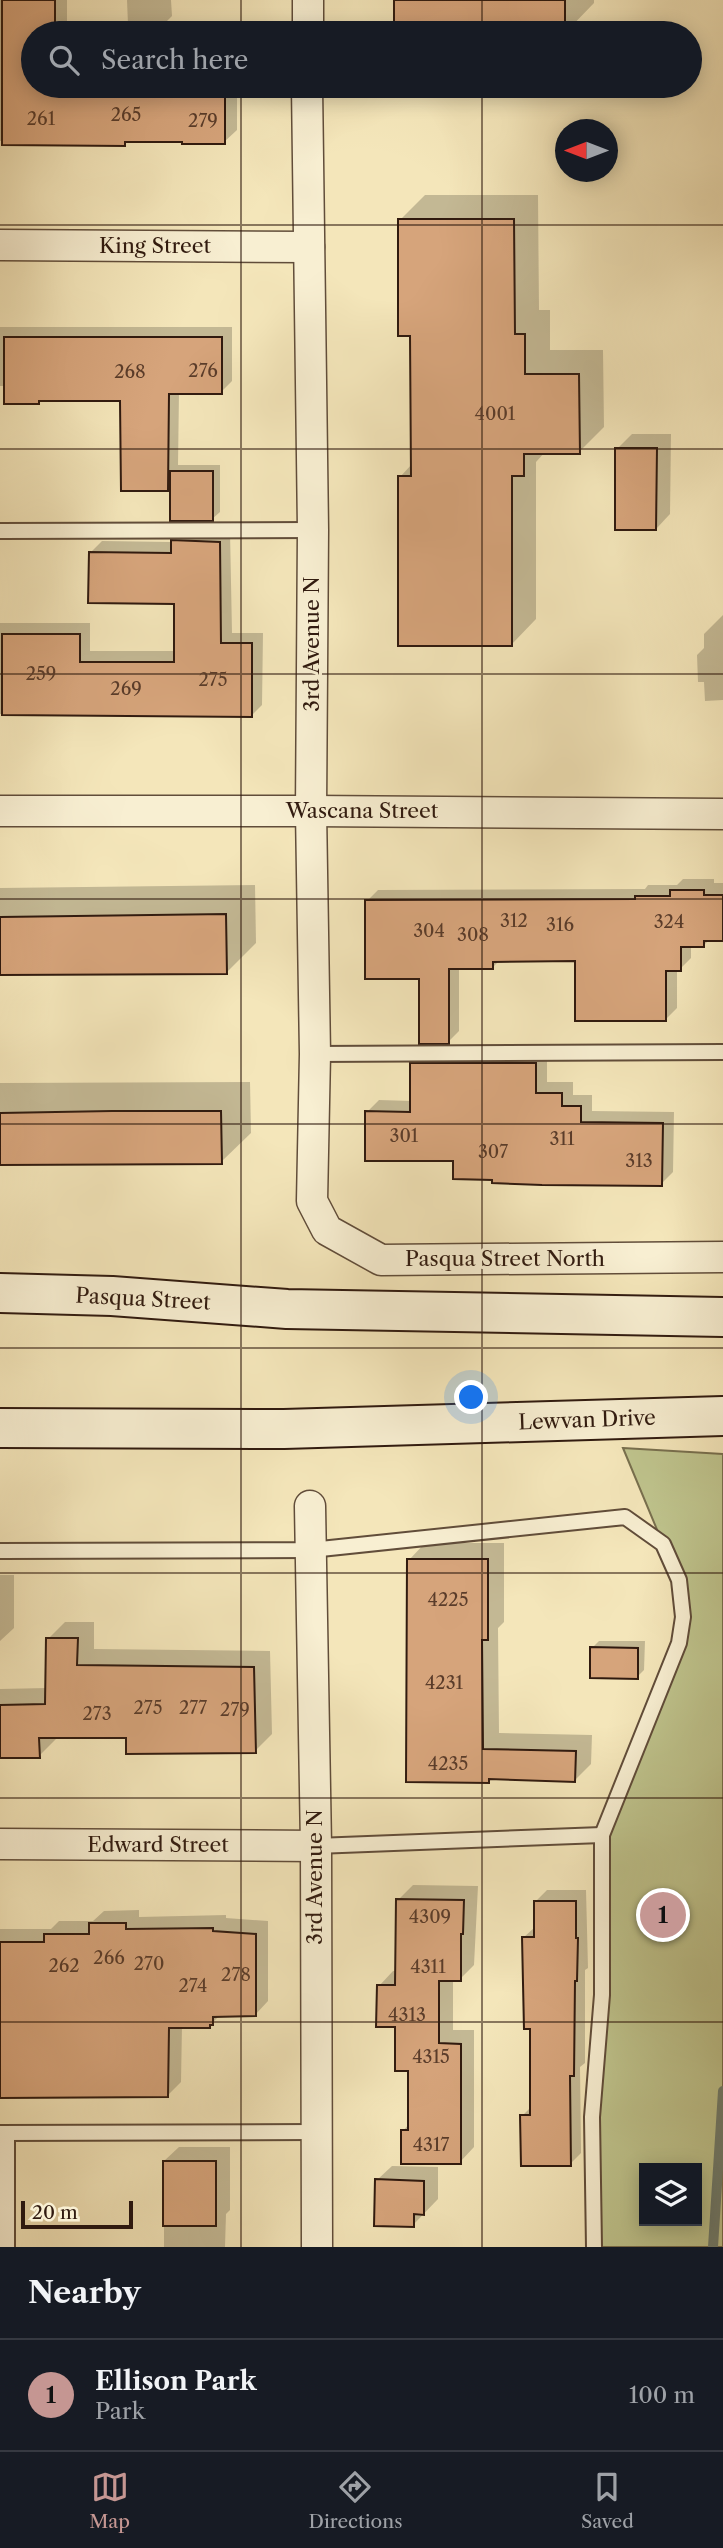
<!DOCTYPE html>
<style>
:root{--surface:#171b24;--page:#242831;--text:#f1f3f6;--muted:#9ea1a6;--line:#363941;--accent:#c59692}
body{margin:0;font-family:"Libre Caslon Text",serif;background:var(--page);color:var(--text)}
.controls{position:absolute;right:21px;bottom:21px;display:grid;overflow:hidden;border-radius:0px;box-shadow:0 4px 18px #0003}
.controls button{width:63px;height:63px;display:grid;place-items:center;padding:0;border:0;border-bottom:2px solid var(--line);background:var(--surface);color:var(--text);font:35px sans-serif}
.compass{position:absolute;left:555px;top:119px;width:63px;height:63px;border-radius:50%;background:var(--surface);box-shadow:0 4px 18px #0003;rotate:270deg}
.scale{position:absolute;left:21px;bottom:18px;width:112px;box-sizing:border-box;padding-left:7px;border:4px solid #301a0f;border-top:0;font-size:19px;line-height:24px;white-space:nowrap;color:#301a0f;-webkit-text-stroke:5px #f8efd2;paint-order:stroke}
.you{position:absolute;left:472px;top:1398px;width:24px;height:24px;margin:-18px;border:5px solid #fff;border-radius:50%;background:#1a73e8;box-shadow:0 0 0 10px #1a73e833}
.badge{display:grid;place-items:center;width:46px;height:46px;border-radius:50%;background:var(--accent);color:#111;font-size:23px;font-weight:700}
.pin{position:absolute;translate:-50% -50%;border:4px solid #fff;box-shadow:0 2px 7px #0006}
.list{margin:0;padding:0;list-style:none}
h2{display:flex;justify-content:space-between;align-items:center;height:91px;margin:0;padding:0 28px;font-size:30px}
h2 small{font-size:23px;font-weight:400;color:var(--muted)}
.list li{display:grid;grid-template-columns:46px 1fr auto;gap:21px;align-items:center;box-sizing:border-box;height:112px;padding:0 28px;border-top:2px solid var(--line)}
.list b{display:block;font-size:26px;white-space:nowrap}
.list p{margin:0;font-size:23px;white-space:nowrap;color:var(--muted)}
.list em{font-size:23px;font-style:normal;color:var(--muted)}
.icon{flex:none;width:38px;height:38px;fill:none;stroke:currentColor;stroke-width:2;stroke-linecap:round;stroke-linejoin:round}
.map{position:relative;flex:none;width:723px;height:2247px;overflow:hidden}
.search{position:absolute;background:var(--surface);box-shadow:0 4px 18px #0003;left:21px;right:21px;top:21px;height:77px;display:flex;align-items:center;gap:18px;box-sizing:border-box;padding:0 24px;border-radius:38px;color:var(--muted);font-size:26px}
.sheet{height:203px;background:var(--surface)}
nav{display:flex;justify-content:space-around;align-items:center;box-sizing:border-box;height:98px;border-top:2px solid var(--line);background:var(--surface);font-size:19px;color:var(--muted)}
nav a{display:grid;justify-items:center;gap:4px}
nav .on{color:var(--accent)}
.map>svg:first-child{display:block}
</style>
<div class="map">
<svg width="723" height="2247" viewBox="0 0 723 2247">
<rect width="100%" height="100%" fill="#f4e6ba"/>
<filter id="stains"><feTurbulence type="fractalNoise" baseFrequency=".00286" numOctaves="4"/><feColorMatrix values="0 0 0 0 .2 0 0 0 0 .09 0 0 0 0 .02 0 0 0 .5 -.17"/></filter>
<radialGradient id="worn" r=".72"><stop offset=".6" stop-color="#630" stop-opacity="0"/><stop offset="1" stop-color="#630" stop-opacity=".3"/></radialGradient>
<path fill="#bfc48d" stroke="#786f4e" stroke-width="2" fill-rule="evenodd" d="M623,1448L723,1454V2247H594L602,1835L683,1617L663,1544ZM644,2168H697V2221H644Z"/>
<g fill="#0003">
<polygon points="0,0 67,0 67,33 33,33 33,86 237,86 237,130 224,142 128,141 125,144 0,141"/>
<polygon points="127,0 171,0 172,16 164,24 128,25"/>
<polygon points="396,0 594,0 594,3 565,33 527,33 527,28 466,28 460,33 403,33"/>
<polygon points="425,195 538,195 539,310 550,310 550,350 603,350 604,427 579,452 545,452 536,462 536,619 512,644 400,477 412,464 412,334 400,220"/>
<polygon points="0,327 232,327 232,381 221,392 179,392 178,465 220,465 220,512 212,519 172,484 167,489 121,399 42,399 38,403 5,386 0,386"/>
<polygon points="632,434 671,434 670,514 656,529 617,449"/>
<polygon points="184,530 230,531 232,633 263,633 262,705 251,716 0,714 0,623 90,623 90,651 176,651 176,603 91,552 102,541 172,542"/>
<polygon points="723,615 723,700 705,701 704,682 698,682 697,655 704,648 704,634"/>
<polygon points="683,879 714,879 714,883 723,883 723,941 708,941 703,946 691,946 691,958 680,969 677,969 677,1008 666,1019 577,959 500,960 492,968 459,967 459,1031 448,1042 421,977 367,901 378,890 645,889 648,885 677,885"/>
<polygon points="255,885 256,943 227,972 0,973 0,888"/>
<polygon points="424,1052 547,1052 547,1082 573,1082 573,1095 592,1095 592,1111 674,1112 673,1172 661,1184 455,1159 367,1112 379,1100 412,1101 412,1064"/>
<polygon points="250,1082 251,1133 221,1162 0,1163 0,1083"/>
<polygon points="425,1543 504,1543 504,1622 498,1628 499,1733 592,1735 591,1764 575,1780 492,1778 489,1782 409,1560"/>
<polygon points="0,1575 14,1575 14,1628 0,1641"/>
<polygon points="65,1622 94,1622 94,1649 270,1651 272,1734 255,1751 128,1736 56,1736 56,1739 39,1756 0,1756 0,1689 47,1688 48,1639"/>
<polygon points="599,1641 645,1641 644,1670 637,1677 592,1648"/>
<polygon points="413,1885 478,1886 474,1965 460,1979 453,1979 453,2030 474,2030 474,2147 460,2162 403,2131 410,2123 410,2069 396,2025 379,1986 393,1971 397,1971 398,1900"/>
<polygon points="547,1890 586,1890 588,1968 585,1970 585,2063 580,2067 581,2153 570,2164 522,2116 532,2106 532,2027 523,1938 535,1927 536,1901"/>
<polygon points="139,1910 139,1917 226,1915 226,1918 268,1921 268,2001 255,2015 220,2015 209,2026 182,2026 181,2082 168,2095 0,2097 0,1929 51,1929 59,1921 93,1921 104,1911"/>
<polygon points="179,2147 230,2147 230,2210 226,2214 225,2247 164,2247 164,2161"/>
<polygon points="392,2166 438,2167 438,2199 413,2225 377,2180"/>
</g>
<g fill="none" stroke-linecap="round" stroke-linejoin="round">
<polyline stroke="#717e6f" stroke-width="10" points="713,2247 723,2091"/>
</g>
<g fill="#d6a47b" stroke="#301a0f" stroke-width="2">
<polygon points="2,0 55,0 55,33 33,33 33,86 55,86 55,88 225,87 225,144 182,144 182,142 125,142 125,146 2,145"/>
<polygon points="394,0 565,0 565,33 525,33 525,30 460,30 460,33 401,33 401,31 394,31"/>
<polygon points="398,219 514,219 515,334 525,334 525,374 579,374 580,454 524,454 524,476 512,476 512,646 398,646 398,476 411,476 410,336 398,336"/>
<polygon points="4,337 222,337 222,394 169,394 168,491 121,491 120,401 39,401 39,404 4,404"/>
<polygon points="615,448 657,448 656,530 615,530"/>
<rect x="170" y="471" width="43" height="50"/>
<polygon points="171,540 220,542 221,643 252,643 252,717 2,715 2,634 80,634 80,662 174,662 174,604 88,603 89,552 171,553"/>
<polygon points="670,890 704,890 704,895 723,895 723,941 704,941 704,947 681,947 681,971 666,971 666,1021 575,1021 575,961 493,962 493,969 449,969 449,1044 419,1044 419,979 365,979 365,900 635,899 635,896 670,896"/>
<polygon points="226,914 227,974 0,975 0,917"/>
<polygon points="410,1063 536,1063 536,1093 562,1093 562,1106 581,1106 581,1122 663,1123 662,1186 542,1185 492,1183 492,1180 453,1179 453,1161 365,1161 365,1111 410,1112"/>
<polygon points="112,1111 221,1111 222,1164 0,1165 0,1113"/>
<polygon points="407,1559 488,1559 488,1640 482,1640 483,1749 576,1751 575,1782 489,1779 489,1783 406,1782"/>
<polygon points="46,1638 78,1638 77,1665 254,1667 256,1753 126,1754 126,1738 39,1738 40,1758 0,1758 0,1705 45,1704"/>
<polygon points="590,1647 638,1648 638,1679 590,1678"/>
<polygon points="396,1899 464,1900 463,1934 461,1934 461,1981 439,1981 439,2043 461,2044 461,2164 401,2164 401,2130 408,2130 408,2071 395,2071 395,2027 376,2027 377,1985 395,1985"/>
<polygon points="534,1901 576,1901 576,1938 578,1938 577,1981 575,1981 574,2076 570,2076 571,2166 521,2166 520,2115 530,2115 530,2029 524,2029 522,1937 534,1937"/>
<polygon points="89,1923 126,1923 126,1929 213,1928 213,1931 256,1934 256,2016 213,2017 213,2025 210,2025 210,2028 169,2028 168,2097 0,2098 0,1942 44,1942 44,1934 89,1934"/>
<rect x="163" y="2161" width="53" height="65"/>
<polygon points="375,2179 424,2181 424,2215 414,2214 414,2227 374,2226"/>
</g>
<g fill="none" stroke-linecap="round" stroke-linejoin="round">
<defs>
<g id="service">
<polyline points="0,531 313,530"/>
<polyline points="315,1054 723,1052"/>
<polyline points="0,1551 311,1550 625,1517 663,1544 679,1580 683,1617 679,1643 602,1835 602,1995 592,2117 594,2247"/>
<polyline points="316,1846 602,1835"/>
<polyline points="0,2133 315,2132"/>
<polyline points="7,2133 7,2247"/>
</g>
<g id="minor">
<polyline points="308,33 308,0"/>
<polyline points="307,86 313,530 311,811 315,1054 312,1201 327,1230 381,1260 723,1257"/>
<polyline points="0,245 309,247"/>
<polyline points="0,811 311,811 723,814"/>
<polyline points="310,1506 316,1846 317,2247"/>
<polyline points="0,1844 316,1846"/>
</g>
<g id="secondary">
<polyline points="0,1293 112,1296 287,1309 723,1317"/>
<polyline points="0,1428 284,1429 723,1416"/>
</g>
</defs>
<use href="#service" stroke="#614d3a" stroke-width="18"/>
<use href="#minor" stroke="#614d3a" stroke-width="33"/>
<use href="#secondary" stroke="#301a0f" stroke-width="42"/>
<use href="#service" stroke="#f8efd2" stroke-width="14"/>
<use href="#minor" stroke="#f8efd2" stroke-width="30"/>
<use href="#secondary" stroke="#f8efd2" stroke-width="38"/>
</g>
<path fill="none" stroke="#301a0f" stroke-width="2" stroke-opacity="0.55" d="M241,0V33M482,0V33M241,86V2247M482,86V2247M0,225H723M0,449H723M0,674H723M0,899H723M0,1124H723M0,1348H723M0,1573H723M0,1798H723M0,2022H723"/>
<g text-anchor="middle" stroke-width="6" stroke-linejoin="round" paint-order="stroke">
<g font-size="18" fill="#5a3c2a">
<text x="126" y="121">265</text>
<text x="41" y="125">261</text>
<text x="203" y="127">279</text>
<text x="203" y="377">276</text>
<text x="130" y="378">268</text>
<text x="495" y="420">4001</text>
<text x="41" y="680">259</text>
<text x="213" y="686">275</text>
<text x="126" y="695">269</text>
<text x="514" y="927">312</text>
<text x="669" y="928">324</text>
<text x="560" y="931">316</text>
<text x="429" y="937">304</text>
<text x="473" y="941">308</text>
<text x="404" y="1142">301</text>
<text x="562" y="1145">311</text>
<text x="493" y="1158">307</text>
<text x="639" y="1167">313</text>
<text x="448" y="1606">4225</text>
<text x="444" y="1689">4231</text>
<text x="148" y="1714">275</text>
<text x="193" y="1714">277</text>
<text x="235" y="1716">279</text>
<text x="97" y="1720">273</text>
<text x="448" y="1770">4235</text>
<text x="430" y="1923">4309</text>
<text x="109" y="1964">266</text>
<text x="149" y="1970">270</text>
<text x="64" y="1972">262</text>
<text x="428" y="1973">4311</text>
<text x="236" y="1981">278</text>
<text x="193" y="1992">274</text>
<text x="407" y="2021">4313</text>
<text x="431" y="2063">4315</text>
<text x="431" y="2151">4317</text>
</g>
<g font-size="21" fill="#301a0f" stroke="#f8efd2">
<text x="155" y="253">King Street</text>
<text transform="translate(312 644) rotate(-90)" y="7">3rd Avenue N</text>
<text x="362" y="818">Wascana Street</text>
<text x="505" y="1266">Pasqua Street North</text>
<text transform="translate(143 1299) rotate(3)" y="7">Pasqua Street</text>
<text transform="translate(587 1420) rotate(-2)" y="7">Lewvan Drive</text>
<text x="158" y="1852">Edward Street</text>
<text transform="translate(315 1877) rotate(-90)" y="7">3rd Avenue N</text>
</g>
</g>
<rect width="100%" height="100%" filter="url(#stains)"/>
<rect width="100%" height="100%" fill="url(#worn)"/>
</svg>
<div class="controls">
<button><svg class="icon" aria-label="layers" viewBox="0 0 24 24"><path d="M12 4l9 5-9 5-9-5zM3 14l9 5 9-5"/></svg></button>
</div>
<svg class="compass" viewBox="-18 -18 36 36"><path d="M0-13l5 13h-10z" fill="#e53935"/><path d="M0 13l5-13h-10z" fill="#9ea1a6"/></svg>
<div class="scale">20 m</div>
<div class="you"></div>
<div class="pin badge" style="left:663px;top:1915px">1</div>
<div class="search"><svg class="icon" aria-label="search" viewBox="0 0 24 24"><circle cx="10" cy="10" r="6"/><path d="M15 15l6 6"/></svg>Search here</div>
</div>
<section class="sheet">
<h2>Nearby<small></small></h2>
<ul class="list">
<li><span class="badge">1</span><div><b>Ellison Park</b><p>Park</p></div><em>100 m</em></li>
</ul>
</section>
<nav>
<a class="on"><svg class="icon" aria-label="map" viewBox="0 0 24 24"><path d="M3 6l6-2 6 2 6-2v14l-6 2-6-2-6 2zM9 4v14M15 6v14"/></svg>Map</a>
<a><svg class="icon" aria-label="directions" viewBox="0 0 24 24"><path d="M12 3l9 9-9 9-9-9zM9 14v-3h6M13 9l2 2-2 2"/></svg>Directions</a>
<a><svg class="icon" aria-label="saved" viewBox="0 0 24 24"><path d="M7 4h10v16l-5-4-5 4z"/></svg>Saved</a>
</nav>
